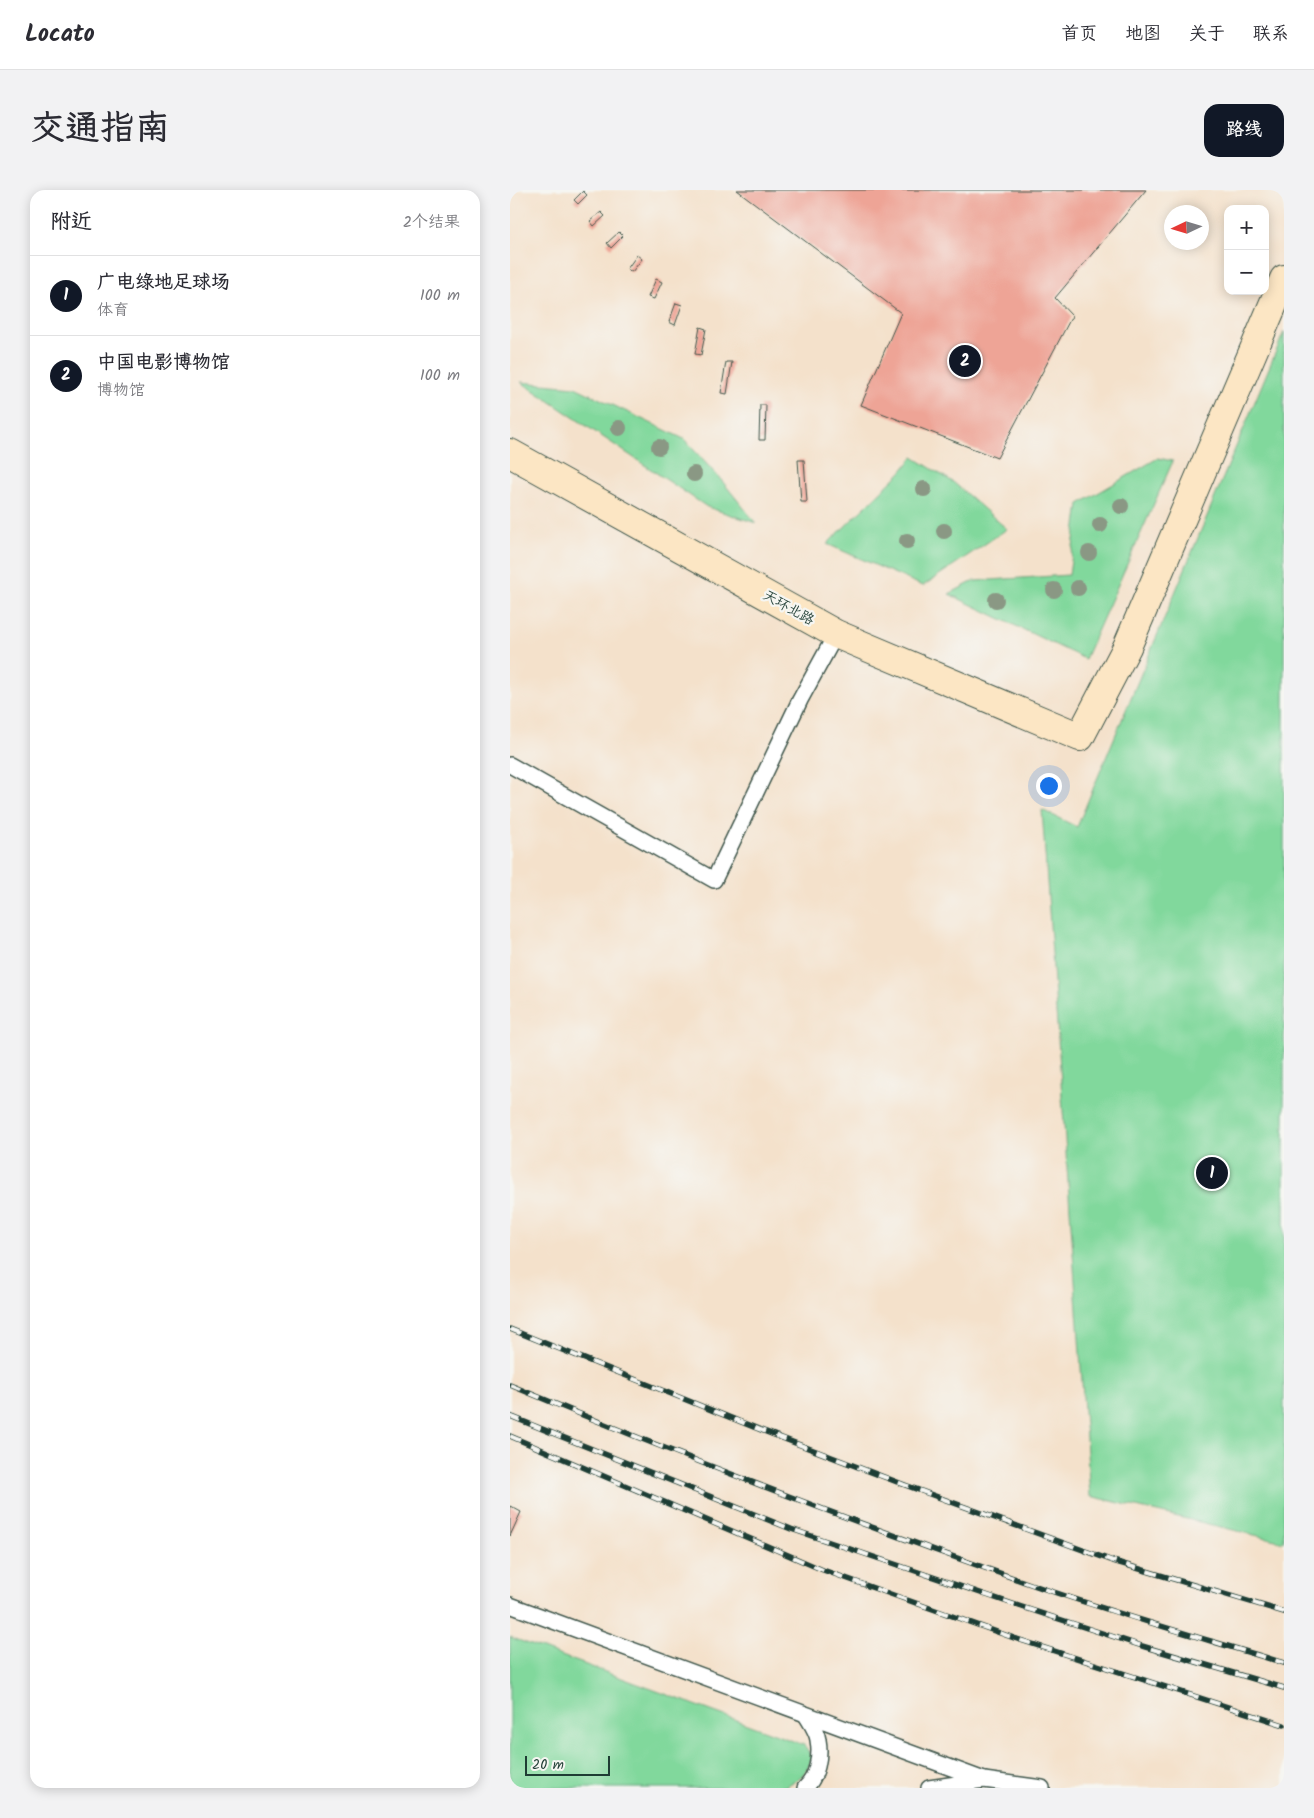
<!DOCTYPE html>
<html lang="zh">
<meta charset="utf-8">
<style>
:root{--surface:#fff;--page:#f2f2f3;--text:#2b2b33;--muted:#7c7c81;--line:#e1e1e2;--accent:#111827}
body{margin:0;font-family:Kalam,"LXGW WenKai TC",sans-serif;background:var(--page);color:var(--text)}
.controls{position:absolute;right:15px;top:15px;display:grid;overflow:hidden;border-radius:10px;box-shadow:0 2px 12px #0003}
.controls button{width:45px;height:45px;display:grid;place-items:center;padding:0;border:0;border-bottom:1px solid var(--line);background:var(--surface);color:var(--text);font:25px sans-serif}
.compass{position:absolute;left:654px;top:15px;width:45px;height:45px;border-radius:50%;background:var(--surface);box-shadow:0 2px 12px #0003;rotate:266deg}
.scale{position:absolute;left:15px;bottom:12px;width:85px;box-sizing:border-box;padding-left:5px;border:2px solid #1f3d34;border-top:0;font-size:14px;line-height:18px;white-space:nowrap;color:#1f3d34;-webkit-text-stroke:4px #f6f6f2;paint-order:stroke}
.you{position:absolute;left:538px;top:595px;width:18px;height:18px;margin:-12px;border:4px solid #fff;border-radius:50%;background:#1a73e8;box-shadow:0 0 0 8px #1a73e833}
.badge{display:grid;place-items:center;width:32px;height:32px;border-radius:50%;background:var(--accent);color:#fff;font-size:16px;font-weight:700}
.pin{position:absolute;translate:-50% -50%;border:2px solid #fff;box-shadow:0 1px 5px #0006}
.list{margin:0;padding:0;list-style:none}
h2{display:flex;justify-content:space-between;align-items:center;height:65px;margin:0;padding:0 20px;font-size:21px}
h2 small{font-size:16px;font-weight:400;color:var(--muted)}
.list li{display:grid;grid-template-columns:32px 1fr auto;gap:15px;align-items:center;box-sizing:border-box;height:80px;padding:0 20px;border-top:1px solid var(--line)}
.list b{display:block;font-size:19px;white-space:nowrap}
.list p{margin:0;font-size:16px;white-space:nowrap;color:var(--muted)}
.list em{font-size:16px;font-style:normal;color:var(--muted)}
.map{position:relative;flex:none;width:774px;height:1598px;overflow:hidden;border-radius:15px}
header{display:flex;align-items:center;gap:30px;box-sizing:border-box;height:70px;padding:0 25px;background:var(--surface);border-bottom:1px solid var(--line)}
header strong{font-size:24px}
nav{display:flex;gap:28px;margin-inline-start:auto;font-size:18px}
.intro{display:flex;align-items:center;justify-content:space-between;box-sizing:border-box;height:120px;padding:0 30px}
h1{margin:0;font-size:35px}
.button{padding:12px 22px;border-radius:15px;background:var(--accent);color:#fff;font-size:18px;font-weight:700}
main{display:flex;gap:30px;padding:0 30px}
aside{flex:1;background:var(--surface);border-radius:15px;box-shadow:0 2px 12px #0003}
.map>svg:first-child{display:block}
</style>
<header>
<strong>Locato</strong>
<nav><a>首页</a><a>地图</a><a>关于</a><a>联系</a></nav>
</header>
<div class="intro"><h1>交通指南</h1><a class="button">路线</a></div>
<main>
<aside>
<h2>附近<small>2个结果</small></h2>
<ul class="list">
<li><span class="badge">1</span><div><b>广电绿地足球场</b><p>体育</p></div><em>100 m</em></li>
<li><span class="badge">2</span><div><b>中国电影博物馆</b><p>博物馆</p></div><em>100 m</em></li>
</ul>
</aside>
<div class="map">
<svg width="774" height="1598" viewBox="0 0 774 1598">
<rect width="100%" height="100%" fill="#f6f6f2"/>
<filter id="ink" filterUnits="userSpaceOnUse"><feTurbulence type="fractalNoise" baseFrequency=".02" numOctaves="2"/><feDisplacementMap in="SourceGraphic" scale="10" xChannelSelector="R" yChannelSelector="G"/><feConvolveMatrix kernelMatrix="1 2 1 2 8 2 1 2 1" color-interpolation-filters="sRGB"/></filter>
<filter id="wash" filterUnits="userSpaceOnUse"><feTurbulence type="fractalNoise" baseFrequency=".0096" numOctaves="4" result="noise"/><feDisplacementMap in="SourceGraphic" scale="20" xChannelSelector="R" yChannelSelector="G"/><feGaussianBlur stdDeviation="1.12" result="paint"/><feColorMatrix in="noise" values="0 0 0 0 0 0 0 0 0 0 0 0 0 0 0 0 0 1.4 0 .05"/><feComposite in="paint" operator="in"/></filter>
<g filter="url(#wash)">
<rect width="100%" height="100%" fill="#f4e1cb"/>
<g fill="#81d89c" stroke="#508a68">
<polygon points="774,142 774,1352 580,1306 532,620 567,637"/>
<polygon points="11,192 65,197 174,249 212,291 246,333 197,317"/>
<polygon points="403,267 443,292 497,339 413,396 317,354 391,282"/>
<polygon points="648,268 663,271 575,469 439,404 464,391 559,385 569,314"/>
<path d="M0,1447L294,1555L302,1566C299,1584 287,1591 271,1598H0Z"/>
</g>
<g id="blocks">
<g fill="#eea496">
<polygon points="227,0 636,0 545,108 562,126 487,268 351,215 391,123"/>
<polygon points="73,1 77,5 68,14 64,10"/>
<polygon points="91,22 95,26 84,36 80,31"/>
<polygon points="109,42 113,46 101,58 97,53"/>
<polygon points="127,65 132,69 122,82 117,79"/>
<polygon points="146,89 152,92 144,109 138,107"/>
<polygon points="166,113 172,115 165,135 159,132"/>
<polygon points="190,137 196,139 191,165 185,164"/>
<polygon points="216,172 222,172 217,204 211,203"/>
<polygon points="250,215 256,215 255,250 249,250"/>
<polygon points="288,270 294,270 297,312 291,312"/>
<polygon points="0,1316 11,1322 0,1346"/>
</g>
</g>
</g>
<g filter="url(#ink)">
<use href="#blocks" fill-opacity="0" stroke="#3f564b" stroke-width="1"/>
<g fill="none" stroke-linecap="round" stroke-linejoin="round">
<defs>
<g id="lane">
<polyline points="0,575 204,690 290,510 326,444"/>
<polyline points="0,1415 474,1590"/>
<path d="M295,1598C307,1587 311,1566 308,1550C307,1541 300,1532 296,1525"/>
<polyline points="419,1598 474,1590 532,1598"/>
</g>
<polyline id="secondary" points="0,263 326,444 570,547 617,457 774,89"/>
</defs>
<use href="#lane" stroke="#3f564b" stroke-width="18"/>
<use href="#secondary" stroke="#3f564b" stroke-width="30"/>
<use href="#lane" stroke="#fff" stroke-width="15"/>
<use href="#secondary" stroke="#fce6c4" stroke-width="28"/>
<defs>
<g id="rail">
<polyline points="0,1139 251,1240 395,1295 603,1371 774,1422"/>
<path d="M0,1195C174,1268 351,1335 529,1397C610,1425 692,1448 774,1473"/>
<polyline points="0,1226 281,1339 509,1416 632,1456 774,1498"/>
<polyline points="0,1246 313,1380 504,1448 774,1535"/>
</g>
</defs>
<use href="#rail" stroke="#1f3d34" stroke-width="5.5"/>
<use href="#rail" stroke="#f6f6f2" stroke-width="4" stroke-dasharray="11" stroke-linecap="butt"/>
</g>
<g fill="#8a9884">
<circle cx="109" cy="238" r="8"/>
<circle cx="149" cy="257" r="8"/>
<circle cx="184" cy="284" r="8"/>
<circle cx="414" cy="299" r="8"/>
<circle cx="611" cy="316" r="8"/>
<circle cx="590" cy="335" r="8"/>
<circle cx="434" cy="341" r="8"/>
<circle cx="397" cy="351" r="8"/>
<circle cx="579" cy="363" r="8"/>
<circle cx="568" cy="398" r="8"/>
<circle cx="544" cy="400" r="8"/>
<circle cx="486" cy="410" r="8"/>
</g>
</g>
<g text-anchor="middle" stroke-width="4.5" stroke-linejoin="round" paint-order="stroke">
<g font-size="14" fill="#1f3d34" stroke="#f6f6f2">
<text transform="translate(279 417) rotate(29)" y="5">天环北路</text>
</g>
</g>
</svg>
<div class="controls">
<button>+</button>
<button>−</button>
</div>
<svg class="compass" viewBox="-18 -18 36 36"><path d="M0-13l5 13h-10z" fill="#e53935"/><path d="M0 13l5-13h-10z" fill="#7c7c81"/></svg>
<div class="scale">20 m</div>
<div class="you"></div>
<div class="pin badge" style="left:702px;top:983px">1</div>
<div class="pin badge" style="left:455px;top:171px">2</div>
</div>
</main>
